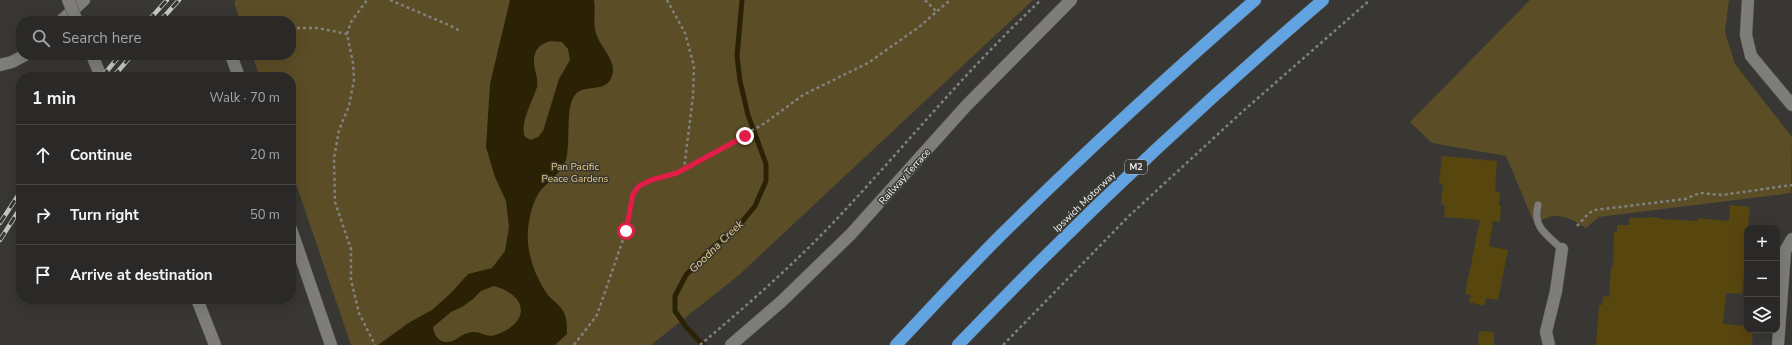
<!DOCTYPE html>
<meta charset="utf-8">
<style>
:root{--surface:#2a2927;--page:#32312f;--text:#f1f3f6;--muted:#a5a6a7;--line:#464544}
body{margin:0;font-family:"Nunito Sans",sans-serif;background:var(--page);color:var(--text)}
.controls{position:absolute;right:12px;bottom:12px;display:grid;overflow:hidden;border-radius:8px;box-shadow:0 4px 16px #0002}
.controls button{width:36px;height:36px;display:grid;place-items:center;padding:0;border:0;border-bottom:1px solid var(--line);background:var(--surface);color:var(--text);font:20px sans-serif}
.stop{position:absolute;width:12px;height:12px;margin:-9px;border:3px solid #e11d48;border-radius:50%;background:#fff}
.stop.end{background:#e11d48;border-color:#fff;box-shadow:0 1px 4px #0008}
.list{margin:0;padding:0;list-style:none}
h2{display:flex;justify-content:space-between;align-items:center;height:52px;margin:0;padding:0 16px;font-size:17px}
h2 small{font-size:13px;font-weight:400;color:var(--muted)}
.list li{display:grid;grid-template-columns:26px 1fr auto;gap:12px;align-items:center;box-sizing:border-box;height:60px;padding:0 16px;border-top:1px solid var(--line)}
.list b{display:block;font-size:15px;white-space:nowrap}
.list em{font-size:13px;font-style:normal;color:var(--muted)}
.icon{flex:none;width:22px;height:22px;fill:none;stroke:currentColor;stroke-width:2;stroke-linecap:round;stroke-linejoin:round}
.map{position:relative;flex:none;width:1792px;height:345px;overflow:hidden}
.search{position:absolute;background:var(--surface);box-shadow:0 4px 16px #0002;left:16px;top:16px;width:280px;height:44px;display:flex;align-items:center;gap:10px;box-sizing:border-box;padding:0 14px;border-radius:16px;color:var(--muted);font-size:15px}
.panel{position:absolute;background:var(--surface);box-shadow:0 4px 16px #0002;left:16px;top:72px;width:280px;height:232px;border-radius:16px}
.map>svg:first-child{display:block}
</style>
<div class="map">
<svg width="1792" height="345" viewBox="0 0 1792 345">
<rect width="100%" height="100%" fill="#383734"/>
<g fill="#5b4d26">
<polygon points="236,0 1033,0 739,275 651,345 351,345 291,169 291,77 260,77 252,55 291,55 291,21 240,21 234,2"/>
<path d="M1530,0H1729L1725,32L1735,64L1792,137L1791,193L1599,217L1586,228C1566,216 1554,210 1535,225L1506,156L1432,143L1410,122Z"/>
</g>
<path fill="#2b2206" fill-rule="evenodd" d="M510,0H594C596,12 592,23 597,36C601,47 614,59 613,71C610,96 585,82 575,95C565,107 571,142 566,160C562,172 549,181 541,190C533,200 529,217 528,230C526,252 535,277 548,295C552,300 557,303 561,308C567,315 567,325 567,334L555,345H378L410,322L432,310L451,293L468,274L492,268L505,251L509,227L506,201L495,177L486,147L490,84ZM551,41L562,42L568,49L570,60L559,79L543,131L538,137L531,140L525,137C519,123 533,101 537,87C539,75 531,66 535,54C537,46 544,43 551,41ZM494,286C527,295 531,321 498,334C487,339 483,332 474,332C463,332 459,339 452,341C440,345 434,336 433,327L451,312L462,307L473,299L481,291Z"/>
<g fill="none" stroke-linecap="round" stroke-linejoin="round">
<polyline stroke="#2b2206" stroke-width="5" points="703,345 687,328 675,311 675,296 686,275 712,248 737,228 755,206 766,181 766,164 748,115 740,81 737,56 742,0"/>
</g>
<g fill="#58460f">
<polygon points="1442,156 1497,161 1495,191 1500,192 1499,206 1501,206 1500,222 1493,221 1489,246 1508,250 1498,300 1486,298 1484,306 1469,302 1471,295 1465,294 1480,220 1444,217 1445,205 1441,205 1443,184 1439,183"/>
<polygon points="1730,205 1750,207 1742,294 1726,293 1723,324 1747,326 1747,330 1753,330 1752,345 1596,345 1599,305 1602,305 1603,296 1609,297 1611,267 1613,267 1614,232 1617,232 1617,225 1629,225 1629,218 1647,218 1647,217 1661,218 1661,219 1698,221 1698,218 1729,221"/>
<polygon points="1479,331 1494,332 1494,345 1478,345"/>
</g>
<g fill="none" stroke-linecap="round" stroke-linejoin="round">
<defs>
<path id="lane" d="M1538,205C1532,227 1547,235 1562,249"/>
<g id="street">
<polyline points="1748,0 1746,35 1751,56 1792,105"/>
<polyline points="61,21 84,0"/>
<polyline points="231,55 239,77"/>
<polyline points="0,65 12,62 25,55"/>
<polyline points="291,229 331,345"/>
<polyline points="731,345 782,301 851,234 966,106 1071,0"/>
<polyline points="1549,345 1546,332 1556,291 1562,249"/>
<polyline points="1778,345 1785,251 1792,239"/>
</g>
<g id="secondary">
<polyline points="92,55 101,77"/>
<polyline points="197,299 215,345"/>
</g>
<g id="highway">
<path d="M896,345C931,308 965,271 1001,235C1083,154 1168,76 1255,0"/>
<path d="M958,345C1074,224 1196,109 1323,0"/>
</g>
</defs>
<use href="#lane" stroke="#565553" stroke-width="8"/>
<use href="#street" stroke="#565553" stroke-width="13"/>
<use href="#secondary" stroke="#565553" stroke-width="13"/>
<use href="#highway" stroke="#565553" stroke-width="13"/>
<g stroke="#81817e" stroke-width="2.5" stroke-dasharray="3 3" stroke-linecap="butt">
<polyline points="390,0 451,26 460,31"/>
<polyline points="667,0 685,33 694,66 693,96 684,169"/>
<polyline points="925,0 937,12"/>
<polyline points="291,28 318,28 347,34 353,63 354,80 349,106 339,130 334,158 335,202 351,249 351,280 359,313 375,345"/>
<polyline points="347,34 351,22 367,0"/>
<polyline points="1577,226 1589,213 1595,210 1685,199 1700,193 1722,195 1792,185"/>
<polyline points="574,345 597,315 626,231 633,194 639,186 651,180 684,169 765,123 803,95 868,63 919,27 950,0"/>
<path d="M700,345C751,302 801,258 846,209C911,139 971,65 1041,0"/>
<polyline points="1003,345 1129,216 1242,112 1370,0"/>
</g>
<use href="#lane" stroke="#7e7d79" stroke-width="7"/>
<use href="#street" stroke="#7e7d79" stroke-width="12"/>
<use href="#secondary" stroke="#7e7d79" stroke-width="12"/>
<use href="#highway" stroke="#62a3e2" stroke-width="12"/>
<defs>
<g id="rail">
<polyline points="148,21 167,0"/>
<polyline points="160,21 179,0"/>
<polyline points="102,77 120,55"/>
<polyline points="113,77 132,55"/>
<polyline points="0,223 21,191"/>
<polyline points="0,240 21,207"/>
</g>
</defs>
<use href="#rail" stroke="#c7c7c5" stroke-width="4.5"/>
<use href="#rail" stroke="#383734" stroke-width="3" stroke-dasharray="9" stroke-linecap="butt"/>
<defs>
<polyline id="secondary-bridge" points="68,0 77,21"/>
</defs>
<use href="#secondary-bridge" stroke="#565553" stroke-width="13" stroke-linecap="butt"/>
<use href="#secondary-bridge" stroke="#7e7d79" stroke-width="12"/>
</g>
<g fill="none" stroke-linecap="round" stroke-linejoin="round">
<polyline stroke="#e11d48" stroke-width="5" points="626,231 633,194 639,186 651,180 677,173 745,136"/>
</g>
<g text-anchor="middle" stroke-width="3" stroke-linejoin="round" paint-order="stroke">
<rect fill="#383734" stroke="#bbbbb8" stroke-width="1" x="1125" y="160" width="22" height="14" rx="3"/>
<g font-size="9" font-weight="bold" fill="#f3f3f1">
<text x="1136" y="170">M2</text>
</g>
<g font-size="10" fill="#e7c97a" stroke="#383734">
<text x="575" y="170">Pan Pacific<tspan x="575" dy="12">Peace Gardens</tspan></text>
</g>
<g font-size="10" fill="#f3f3f1" stroke="#383734">
<text transform="translate(904 176) rotate(-48)" y="4">Railway Terrace</text>
<text transform="translate(1084 201) rotate(-44)" y="4">Ipswich Motorway</text>
</g>
<g font-size="11" font-style="italic" fill="#eacc7d" stroke="#383734">
<text transform="translate(716 246) rotate(-44)" y="4">Goodna Creek</text>
</g>
</g>
</svg>
<div class="controls">
<button>+</button>
<button>−</button>
<button><svg class="icon" aria-label="layers" viewBox="0 0 24 24"><path d="M12 4l9 5-9 5-9-5zM3 14l9 5 9-5"/></svg></button>
</div>
<div class="stop" style="left:626px;top:231px"></div>
<div class="stop end" style="left:745px;top:136px"></div>
<div class="search"><svg class="icon" aria-label="search" viewBox="0 0 24 24"><circle cx="10" cy="10" r="6"/><path d="M15 15l6 6"/></svg>Search here</div>
<section class="panel">
<h2>1 min<small>Walk · 70 m</small></h2>
<ul class="list">
<li><svg class="icon" aria-label="ahead" viewBox="0 0 24 24"><path d="M12 20V5M6 11l6-6 6 6"/></svg><div><b>Continue</b></div><em>20 m</em></li>
<li><svg class="icon" aria-label="right" viewBox="0 0 24 24"><path d="M7 20v-9h11M14 6l5 5-5 5"/></svg><div><b>Turn right</b></div><em>50 m</em></li>
<li><svg class="icon" aria-label="arrive" viewBox="0 0 24 24"><path d="M6 21V4h12l-3 4 3 4H6"/></svg><div><b>Arrive at destination</b></div></li>
</ul>
</section>
</div>
